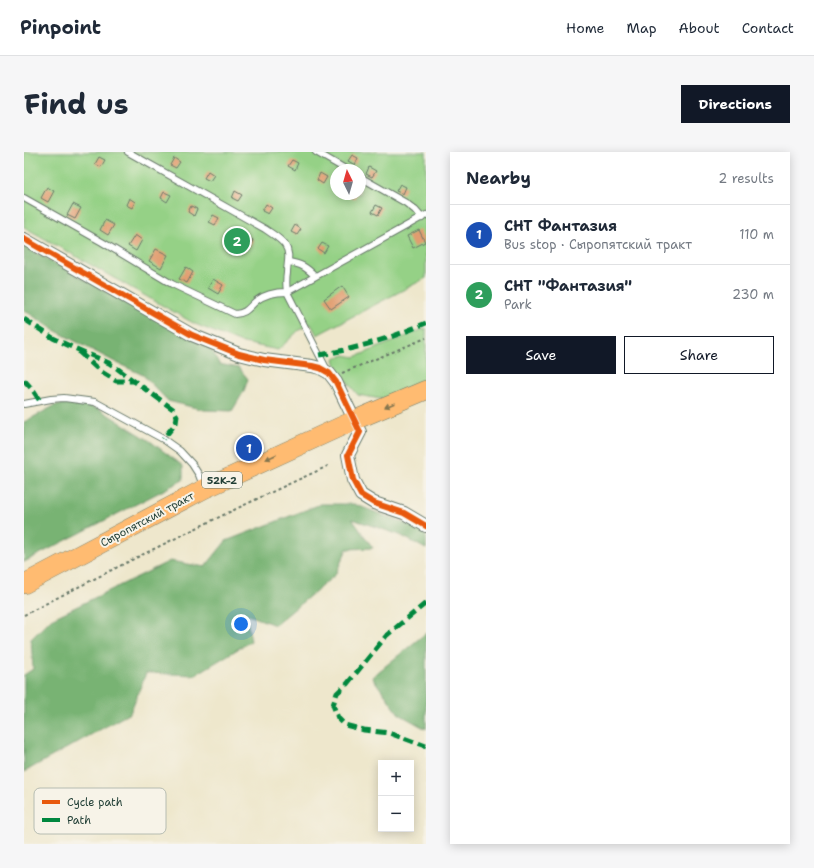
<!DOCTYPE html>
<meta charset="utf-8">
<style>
:root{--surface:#fff;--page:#f6f6f7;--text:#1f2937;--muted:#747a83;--line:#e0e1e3;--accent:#111827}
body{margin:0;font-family:"Shantell Sans",sans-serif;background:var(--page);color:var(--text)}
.controls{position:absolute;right:12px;bottom:12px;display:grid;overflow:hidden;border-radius:0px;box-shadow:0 2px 10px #0003}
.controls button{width:36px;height:36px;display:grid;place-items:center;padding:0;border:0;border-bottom:1px solid var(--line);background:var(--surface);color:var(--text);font:20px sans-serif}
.compass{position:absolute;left:306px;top:12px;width:36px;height:36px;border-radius:50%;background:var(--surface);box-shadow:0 2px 10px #0003;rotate:355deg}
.you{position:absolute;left:217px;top:472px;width:14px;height:14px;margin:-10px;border:3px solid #fff;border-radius:50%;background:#1a73e8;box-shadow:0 0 0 6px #1a73e833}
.badge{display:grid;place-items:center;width:26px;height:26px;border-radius:50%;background:var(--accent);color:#fff;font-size:13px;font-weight:700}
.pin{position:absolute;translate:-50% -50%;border:2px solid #fff;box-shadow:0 1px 4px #0006}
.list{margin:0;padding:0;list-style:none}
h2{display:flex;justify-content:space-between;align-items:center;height:52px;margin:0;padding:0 16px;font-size:17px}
h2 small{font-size:13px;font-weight:400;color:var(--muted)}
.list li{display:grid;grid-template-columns:26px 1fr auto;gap:12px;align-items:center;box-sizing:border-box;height:60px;padding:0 16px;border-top:1px solid var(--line)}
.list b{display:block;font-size:15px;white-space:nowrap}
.list p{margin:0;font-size:13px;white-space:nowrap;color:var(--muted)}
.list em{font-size:13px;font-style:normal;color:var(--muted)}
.actions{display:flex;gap:8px;padding:12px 16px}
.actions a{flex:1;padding:9px 0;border:1px solid var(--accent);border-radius:0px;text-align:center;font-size:14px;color:var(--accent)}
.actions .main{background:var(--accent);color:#fff}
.map{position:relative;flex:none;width:402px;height:692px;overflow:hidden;border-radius:0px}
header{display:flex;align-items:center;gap:24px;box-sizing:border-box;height:56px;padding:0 20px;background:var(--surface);border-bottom:1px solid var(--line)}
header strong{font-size:19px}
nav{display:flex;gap:22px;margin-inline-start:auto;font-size:14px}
.intro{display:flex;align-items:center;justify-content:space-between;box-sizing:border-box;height:96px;padding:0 24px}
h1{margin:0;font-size:28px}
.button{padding:10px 18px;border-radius:0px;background:var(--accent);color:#fff;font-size:14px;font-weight:700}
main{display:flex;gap:24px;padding:0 24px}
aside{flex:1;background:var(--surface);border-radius:0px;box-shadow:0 2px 10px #0003}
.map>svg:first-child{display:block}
</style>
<header>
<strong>Pinpoint</strong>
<nav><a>Home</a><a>Map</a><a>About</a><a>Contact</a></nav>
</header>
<div class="intro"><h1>Find us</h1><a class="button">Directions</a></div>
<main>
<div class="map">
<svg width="402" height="692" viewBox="0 0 402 692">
<rect width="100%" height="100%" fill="#f7f3e8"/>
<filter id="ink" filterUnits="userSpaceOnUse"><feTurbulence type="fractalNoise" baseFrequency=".025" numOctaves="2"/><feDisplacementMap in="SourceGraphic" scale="8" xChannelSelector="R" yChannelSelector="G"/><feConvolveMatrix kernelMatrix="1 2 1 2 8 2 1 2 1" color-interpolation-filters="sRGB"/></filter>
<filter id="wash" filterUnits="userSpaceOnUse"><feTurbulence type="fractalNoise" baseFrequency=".012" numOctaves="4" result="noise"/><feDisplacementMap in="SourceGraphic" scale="16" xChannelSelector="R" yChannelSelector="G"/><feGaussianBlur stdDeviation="0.9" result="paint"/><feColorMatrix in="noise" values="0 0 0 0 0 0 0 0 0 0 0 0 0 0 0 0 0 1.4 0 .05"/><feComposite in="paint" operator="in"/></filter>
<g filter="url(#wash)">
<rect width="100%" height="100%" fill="#eee7cc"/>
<g fill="#95d186" stroke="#5a875d" fill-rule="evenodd">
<path d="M0,0H402V126L293,183L287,172L275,178L254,198L215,190L171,172L0,75ZM312,18H336V42H312Z"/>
<polygon points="402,176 402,228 357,247 334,243 313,217 310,207 321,203 331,205"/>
</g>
<g fill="#78b373" stroke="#4c7854">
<polygon points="0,94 188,198 195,212 215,216 224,227 220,239 208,259 180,258 144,249 119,223 93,211 32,179 0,158"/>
<polygon points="50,250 75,257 126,289 159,314 159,328 0,410 0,270 32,253"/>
<polygon points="297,352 330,352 398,378 402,385 402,397 376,383 328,367 349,396 323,397 311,423 251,473 222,462 227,489 171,523 122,521 106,561 0,620 0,523 9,517 7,487 27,467 146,409 181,415 202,389"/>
<polygon points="402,481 402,577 375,562 348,525"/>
</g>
<g id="blocks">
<g fill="#e19d6f">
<polygon points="328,3 334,6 331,13 324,9"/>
<polygon points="75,5 81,8 77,15 71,12"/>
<polygon points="150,6 156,10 152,16 146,13"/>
<polygon points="268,8 274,11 271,18 264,14"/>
<polygon points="345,15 352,19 348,25 342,22"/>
<polygon points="184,19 190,23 186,29 180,26"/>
<polygon points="296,21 303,25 299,32 293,28"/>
<polygon points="376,32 382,35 379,42 372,39"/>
<polygon points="23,35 30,39 24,50 17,46"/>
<polygon points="211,39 218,43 214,49 208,46"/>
<polygon points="140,40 147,43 143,50 137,46"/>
<polygon points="325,42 333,42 330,47 323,44"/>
<polygon points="105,46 111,50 108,56 102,53"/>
<polygon points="49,52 57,56 51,67 43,63"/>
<polygon points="242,52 248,56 244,62 238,59"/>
<polygon points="352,53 358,56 354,63 348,60"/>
<polygon points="167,54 173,57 170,64 164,60"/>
<polygon points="189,63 195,66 191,73 185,70"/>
<polygon points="81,68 90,73 84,83 76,78"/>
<polygon points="271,73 277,77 273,83 267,80"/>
<polygon points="395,78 401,90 389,96 383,84"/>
<polygon points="111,83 118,88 112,99 104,94"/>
<polygon points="223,84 229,88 226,94 219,91"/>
<polygon points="298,91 304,94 300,101 294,97"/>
<polygon points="132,97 144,103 137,116 125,109"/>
<polygon points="162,115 169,120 163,131 155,127"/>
<polygon points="189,127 199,133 194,142 184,136"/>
<polygon points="318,134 325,145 307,157 300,147"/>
</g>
</g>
</g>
<g filter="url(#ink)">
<use href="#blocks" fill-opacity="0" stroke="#677869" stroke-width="1"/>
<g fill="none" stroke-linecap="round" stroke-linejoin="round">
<defs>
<g id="service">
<path d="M104,0L241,77C248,82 256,86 261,93C267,102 263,111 263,121C262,127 262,133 263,140L303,218"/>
<polyline points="292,0 323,18"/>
<polyline points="336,25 382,51 391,58 398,66"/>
<path d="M0,46L78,90L148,132L211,162C223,161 224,156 232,149C241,142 252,140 263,140L402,63"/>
<path d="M265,110C277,112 282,115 291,124"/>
<polyline points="0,252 27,247 40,246 71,250 139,287 156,299 168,312 175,323 180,336"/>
</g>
<polyline id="minor" points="0,87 168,183 215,202 240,208 288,214 296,216 305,221 312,230 336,280 324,303 329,328 337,343 350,351 380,361 402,374"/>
<polyline id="primary" points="0,432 180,337 331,268 402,238"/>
</defs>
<use href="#service" stroke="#677869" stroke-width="8"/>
<use href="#minor" stroke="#677869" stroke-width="14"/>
<use href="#primary" stroke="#677869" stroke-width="20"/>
<g stroke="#677869" stroke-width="2" stroke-dasharray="3 3" stroke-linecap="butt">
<polyline points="318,221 402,186"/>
<path d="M0,463C100,411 201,361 304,314"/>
</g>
<use href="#service" stroke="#fff" stroke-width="6"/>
<use href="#minor" stroke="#fff" stroke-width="12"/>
<use href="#primary" stroke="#ffbb71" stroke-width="19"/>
<g stroke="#00873e" stroke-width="5" stroke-dasharray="10 5" stroke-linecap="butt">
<polyline points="0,167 29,186 50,196 85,211 94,217 110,229 149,257 153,264 152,271 139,287"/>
<polyline points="55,200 76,219 92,229 110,229"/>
<path d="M295,203C332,197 368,186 402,171"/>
<polyline points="0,228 8,237 16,249"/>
<polyline points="402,451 363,483 323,532 313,541 309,553 314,566 321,573 340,578 365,581 402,594"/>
</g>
<defs>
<polyline id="cycleway" points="0,87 168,183 215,202 240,208 288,214 296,216 305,221 312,230 336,280 324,303 329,328 337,343 350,351 380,361 402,374"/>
</defs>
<use href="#cycleway" stroke="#f7f3e8" stroke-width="8"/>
<use href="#cycleway" stroke="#e8590c" stroke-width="6"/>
</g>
<defs><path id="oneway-solid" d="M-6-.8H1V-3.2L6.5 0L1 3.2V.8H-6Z"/></defs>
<g fill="#84764f">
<use href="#oneway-solid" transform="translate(366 253) rotate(157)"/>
<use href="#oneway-solid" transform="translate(247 305) rotate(156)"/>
</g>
</g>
<g text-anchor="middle" stroke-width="4" stroke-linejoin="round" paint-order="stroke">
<rect fill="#f7f3e8" stroke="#60746a" stroke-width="1" x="178" y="320" width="40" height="16" rx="3"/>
<g font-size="10" font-weight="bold" fill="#1f3d34">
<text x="198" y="332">52К-2</text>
</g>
<g font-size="11" fill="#1f3d34" stroke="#f7f3e8">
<text transform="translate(123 367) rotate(-28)" y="4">Сыропятский тракт</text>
</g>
</g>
<rect x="10" y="636" width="132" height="46" rx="6" fill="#f7f3e8" stroke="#b6bcb2" stroke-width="1"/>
<rect x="18" y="648" width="18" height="4" fill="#e8590c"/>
<rect x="18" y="666" width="18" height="4" fill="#00873e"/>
<g font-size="11" fill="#1f3d34">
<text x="43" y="654">Cycle path</text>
<text x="43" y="672">Path</text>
</g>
</svg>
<div class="controls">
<button>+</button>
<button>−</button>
</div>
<svg class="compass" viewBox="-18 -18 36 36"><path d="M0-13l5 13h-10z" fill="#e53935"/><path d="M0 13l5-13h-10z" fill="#747a83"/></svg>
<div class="you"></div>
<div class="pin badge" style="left:225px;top:296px;background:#1a4fb4">1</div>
<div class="pin badge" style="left:213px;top:89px;background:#2e9e5b">2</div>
</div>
<aside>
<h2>Nearby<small>2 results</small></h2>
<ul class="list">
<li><span class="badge" style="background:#1a4fb4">1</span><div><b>СНТ Фантазия</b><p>Bus stop · Сыропятский тракт</p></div><em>110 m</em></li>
<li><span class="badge" style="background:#2e9e5b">2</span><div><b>СНТ &quot;Фантазия&quot;</b><p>Park</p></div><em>230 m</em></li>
</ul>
<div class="actions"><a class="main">Save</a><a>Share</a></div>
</aside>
</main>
